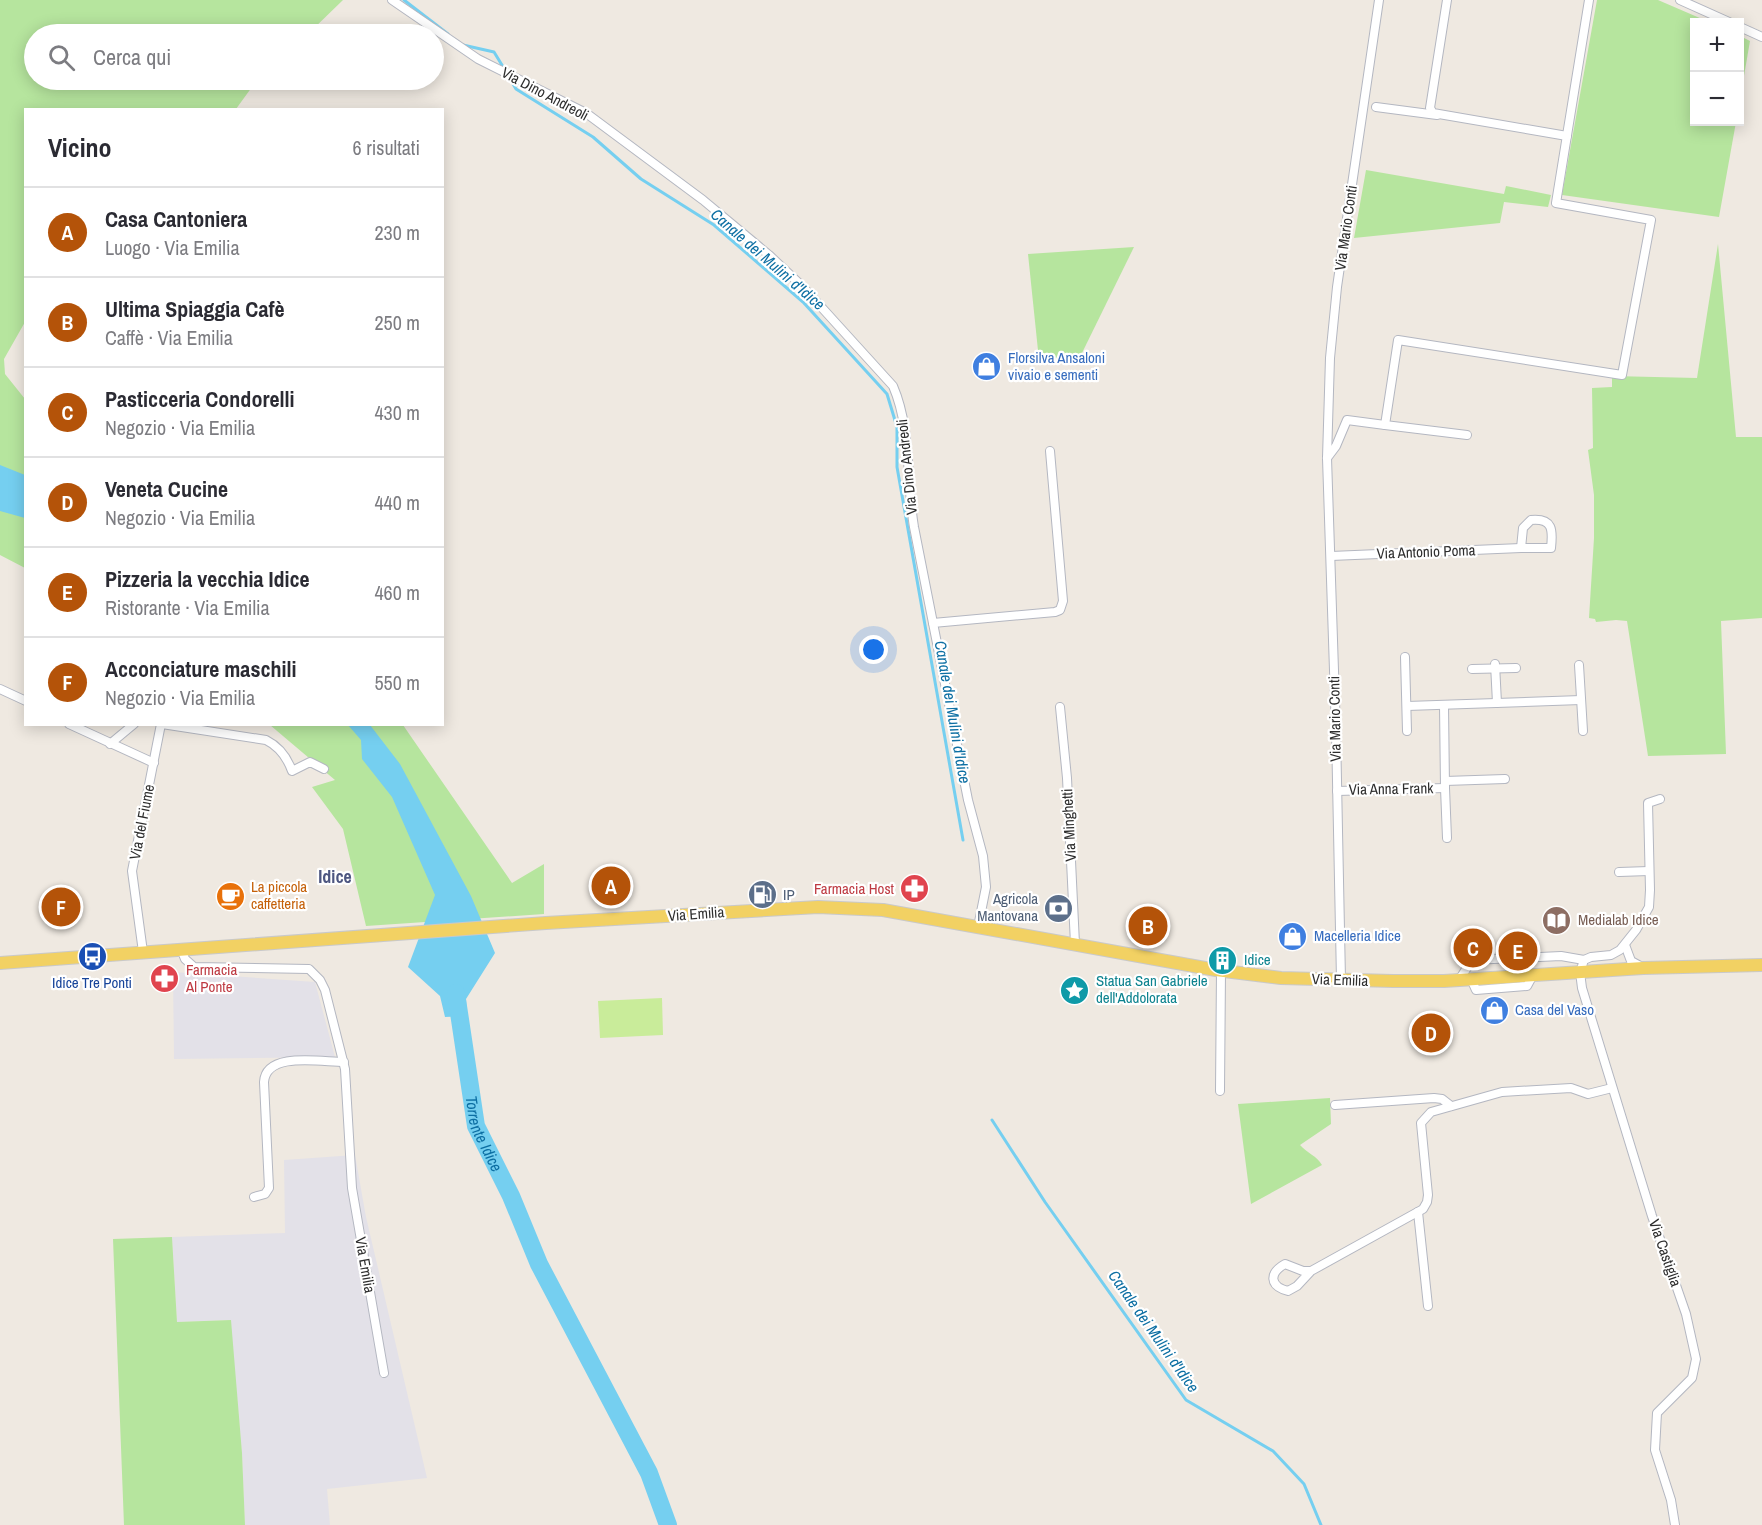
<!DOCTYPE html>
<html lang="it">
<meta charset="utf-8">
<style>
:root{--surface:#fff;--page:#f2f2f3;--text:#2b2b33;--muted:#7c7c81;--line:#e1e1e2;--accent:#b45309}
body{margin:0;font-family:"Archivo Narrow",sans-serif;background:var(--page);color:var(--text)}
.controls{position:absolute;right:18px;top:18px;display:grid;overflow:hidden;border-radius:0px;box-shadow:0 3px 15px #0003}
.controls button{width:54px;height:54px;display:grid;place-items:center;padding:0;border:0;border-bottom:2px solid var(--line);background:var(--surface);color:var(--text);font:30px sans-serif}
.you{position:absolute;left:874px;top:650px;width:21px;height:21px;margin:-15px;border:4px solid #fff;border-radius:50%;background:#1a73e8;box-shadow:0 0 0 9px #1a73e833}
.badge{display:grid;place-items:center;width:39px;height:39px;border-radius:50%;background:var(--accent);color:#fff;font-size:20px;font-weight:700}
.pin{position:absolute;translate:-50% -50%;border:3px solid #fff;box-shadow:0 2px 6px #0006}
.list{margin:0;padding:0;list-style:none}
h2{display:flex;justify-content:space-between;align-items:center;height:78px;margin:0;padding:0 24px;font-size:26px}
h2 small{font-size:20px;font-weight:400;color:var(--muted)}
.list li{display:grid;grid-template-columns:39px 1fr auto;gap:18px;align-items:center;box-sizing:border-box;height:90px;padding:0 24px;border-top:2px solid var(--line)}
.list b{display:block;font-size:22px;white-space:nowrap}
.list p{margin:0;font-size:20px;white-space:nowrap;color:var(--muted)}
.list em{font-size:20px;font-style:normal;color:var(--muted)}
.icon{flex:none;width:33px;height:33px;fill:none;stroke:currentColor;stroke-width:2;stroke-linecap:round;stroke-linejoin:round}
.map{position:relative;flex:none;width:1762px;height:1525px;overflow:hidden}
.search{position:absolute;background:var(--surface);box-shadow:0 3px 15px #0003;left:24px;top:24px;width:420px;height:66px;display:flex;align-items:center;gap:15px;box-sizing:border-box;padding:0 21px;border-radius:33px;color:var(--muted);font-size:22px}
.panel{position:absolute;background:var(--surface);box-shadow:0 3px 15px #0003;left:24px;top:108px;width:420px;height:618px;border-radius:0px}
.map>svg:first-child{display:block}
</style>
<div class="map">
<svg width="1762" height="1525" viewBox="0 0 1762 1525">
<rect width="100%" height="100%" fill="#efe9e1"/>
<g fill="#e3e1e8">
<polygon points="173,972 315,982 335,1057 174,1059"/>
<polygon points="355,1155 366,1217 427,1478 327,1489 330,1525 245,1525 242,1453 230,1320 177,1322 172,1237 285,1233 284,1160"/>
</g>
<g fill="#b6e59e">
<polygon points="0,0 343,0 308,34 34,34 34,80 257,80 236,109 26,110 25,322 4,359 5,374 25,399 25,568 0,555"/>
<polygon points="1597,0 1658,0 1709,22 1694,22 1694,122 1736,122 1719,217 1562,195"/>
<polygon points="1740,36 1750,41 1740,99"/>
<polygon points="1366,170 1504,194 1506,186 1551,195 1548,207 1504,202 1500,223 1354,238"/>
<polygon points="1718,244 1736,437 1762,437 1762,618 1721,621 1726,754 1648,756 1627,621 1616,620 1596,622 1595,619 1589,618 1594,538 1594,495 1588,450 1593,448 1592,388 1612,387 1612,376 1697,378"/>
<polygon points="1134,247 1081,355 1039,360 1028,254"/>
<polygon points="270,725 403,725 512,883 544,864 544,914 366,926 343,829 312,787 335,780"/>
<path d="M1330,1098L1331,1124L1300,1145C1307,1153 1317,1156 1322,1165L1251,1204L1238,1104Z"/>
<polygon points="172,1237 177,1322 231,1320 242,1453 245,1525 124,1525 113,1239"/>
</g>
<polygon fill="#c9ec9a" points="662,998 663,1035 600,1038 598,1001"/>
<g fill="#75cff0">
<polygon points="0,465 25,475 25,518 0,511"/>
<polygon points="348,725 370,725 400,764 471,896 495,953 466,999 467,1016 445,1017 440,996 408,967 435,895 392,797 362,759 361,740"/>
</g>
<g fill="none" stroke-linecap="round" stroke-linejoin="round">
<g stroke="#75cff0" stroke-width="3">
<polyline points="404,0 448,34"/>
<polyline points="463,45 494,52 505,70"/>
<polyline points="510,79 516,89 593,137 641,179 714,225 803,302 887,394 897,427 897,467 963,840"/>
<polyline points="992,1120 1045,1202 1186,1400 1273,1451 1304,1484 1321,1525"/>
</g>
<path stroke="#75cff0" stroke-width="18" id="s1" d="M456,993L476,1126L511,1196L539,1264L649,1473L668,1525"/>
<defs>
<g id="street">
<path d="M392,0L478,59L586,113L703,200L769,255L804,288L893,386C912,430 906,481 914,527L968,800L983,856L986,887L978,927"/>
<polyline points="1447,0 1430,108 1433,113 1567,136"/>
<polyline points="1680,0 1729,22"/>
<polyline points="1740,27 1762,37"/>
<polyline points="1376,107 1437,115"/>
<polyline points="1385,425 1467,435"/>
<polyline points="1327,458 1336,446 1347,420 1385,425 1398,340 1622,375 1651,220 1556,203 1589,0"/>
<path d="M1531,520C1553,518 1553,530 1551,548H1521L1523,528Z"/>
<polyline points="1331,556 1521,548"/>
<polyline points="933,623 1055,612 1060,610 1063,601 1050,451"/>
<polyline points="1405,657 1407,731"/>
<polyline points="1495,664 1497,703"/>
<polyline points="1579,665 1583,731"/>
<polyline points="1472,669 1516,668"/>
<polyline points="0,689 26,701"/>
<polyline points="1444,705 1445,788 1447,838"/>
<polyline points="1407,706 1581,700"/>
<polyline points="1060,707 1067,778 1075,944"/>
<polyline points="69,724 154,763"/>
<path d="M162,724L266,740C278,746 287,757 292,771L310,762L324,769"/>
<polyline points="110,744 134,724"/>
<polyline points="1445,781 1505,779"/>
<polyline points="1337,791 1445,788"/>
<polyline points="1660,799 1648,803 1650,890 1649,907 1636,930 1620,950 1611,955 1591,957 1584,960 1580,972 1582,988 1652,1216 1686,1314 1696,1359 1692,1378 1657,1413 1655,1450 1671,1500 1675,1525"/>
<polyline points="1619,872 1649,871"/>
<polyline points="1625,945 1631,961 1642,967"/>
<polyline points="181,949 185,959 194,967 309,969 320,980 325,990 345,1069 352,1188 384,1373"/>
<polyline points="143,952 132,871 161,724"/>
<polyline points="1471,979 1476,990 1527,986 1533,975"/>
<polyline points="1341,980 1336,731 1327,458 1330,358 1337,287 1379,0"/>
<polyline points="1459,980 1472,960 1561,956 1584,960"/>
<polyline points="1220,1091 1221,971"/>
<polyline points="1335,1105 1434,1098 1442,1099 1451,1106"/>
<path d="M254,1197L265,1194L269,1188L264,1082C266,1051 321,1062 344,1062"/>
<polyline points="1418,1212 1428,1306"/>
<path d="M1311,1271L1297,1286L1288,1291C1269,1286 1269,1273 1285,1264L1303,1271H1311L1423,1209L1427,1202L1428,1195L1421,1123L1431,1112L1502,1092L1571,1088L1588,1094L1612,1088"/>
</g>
<polyline id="primary" points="0,963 546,923 818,907 883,910 1216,970 1281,978 1393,981 1444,981 1643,968 1762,965"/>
</defs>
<use href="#street" stroke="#b4b7c1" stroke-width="10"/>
<use href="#primary" stroke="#c9c9c9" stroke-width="14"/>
<use href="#street" stroke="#fff" stroke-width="8"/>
<use href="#primary" stroke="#f2d163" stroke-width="12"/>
</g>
<defs>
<symbol id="shop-disc" viewBox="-11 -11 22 22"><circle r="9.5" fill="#3f7fe0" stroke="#fff"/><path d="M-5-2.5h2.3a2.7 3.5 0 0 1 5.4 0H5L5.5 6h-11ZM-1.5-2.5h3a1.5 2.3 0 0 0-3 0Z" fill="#fff"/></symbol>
<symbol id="pharmacy-disc" viewBox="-11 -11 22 22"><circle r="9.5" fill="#e0444e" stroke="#fff"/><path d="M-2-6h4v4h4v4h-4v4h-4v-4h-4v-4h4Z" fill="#fff"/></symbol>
<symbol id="fuel-disc" viewBox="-11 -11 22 22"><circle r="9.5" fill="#5c6f8a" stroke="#fff"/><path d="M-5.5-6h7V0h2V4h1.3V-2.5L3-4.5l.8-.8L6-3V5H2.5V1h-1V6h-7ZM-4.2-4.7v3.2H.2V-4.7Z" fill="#fff"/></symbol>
<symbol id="cafe-disc" viewBox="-11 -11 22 22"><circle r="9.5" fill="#e8710a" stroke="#fff"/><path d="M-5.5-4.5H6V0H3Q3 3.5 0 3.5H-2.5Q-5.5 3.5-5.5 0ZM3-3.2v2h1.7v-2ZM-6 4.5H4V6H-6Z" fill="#fff"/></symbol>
<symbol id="bank-disc" viewBox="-11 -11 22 22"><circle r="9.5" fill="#5c6f8a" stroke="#fff"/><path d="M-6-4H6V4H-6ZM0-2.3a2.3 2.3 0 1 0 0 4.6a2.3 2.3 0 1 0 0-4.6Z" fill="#fff"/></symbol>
<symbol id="library-disc" viewBox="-11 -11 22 22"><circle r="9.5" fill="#8d6e63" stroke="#fff"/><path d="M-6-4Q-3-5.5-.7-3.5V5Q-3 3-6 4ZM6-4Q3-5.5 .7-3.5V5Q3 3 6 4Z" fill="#fff"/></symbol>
<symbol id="bus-disc" viewBox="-11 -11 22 22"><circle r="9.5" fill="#1a4fb4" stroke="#fff"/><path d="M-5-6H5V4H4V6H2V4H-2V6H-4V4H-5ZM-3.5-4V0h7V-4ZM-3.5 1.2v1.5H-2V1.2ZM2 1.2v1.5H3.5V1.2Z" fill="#fff"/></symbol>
<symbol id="building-disc" viewBox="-11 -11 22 22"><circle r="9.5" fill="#0f9aa8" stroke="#fff"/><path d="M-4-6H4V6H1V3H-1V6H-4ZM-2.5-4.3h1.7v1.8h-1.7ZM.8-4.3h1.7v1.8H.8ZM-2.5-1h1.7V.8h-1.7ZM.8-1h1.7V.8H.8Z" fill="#fff"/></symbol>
<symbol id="sight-disc" viewBox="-11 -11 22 22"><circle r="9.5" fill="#0f9aa8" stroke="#fff"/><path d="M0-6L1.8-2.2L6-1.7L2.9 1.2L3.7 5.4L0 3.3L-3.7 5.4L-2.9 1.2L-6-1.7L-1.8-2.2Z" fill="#fff"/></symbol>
</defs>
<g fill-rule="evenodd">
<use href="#shop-disc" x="970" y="350" width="33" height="33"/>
<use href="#pharmacy-disc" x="898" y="872" width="33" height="33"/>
<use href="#fuel-disc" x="746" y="878" width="33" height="33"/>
<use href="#cafe-disc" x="214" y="880" width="33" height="33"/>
<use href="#bank-disc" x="1042" y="892" width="33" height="33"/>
<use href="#library-disc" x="1540" y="904" width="33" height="33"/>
<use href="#shop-disc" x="1276" y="920" width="33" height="33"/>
<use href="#bus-disc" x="76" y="940" width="33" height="33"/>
<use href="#building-disc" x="1206" y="944" width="33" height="33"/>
<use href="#pharmacy-disc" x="148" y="962" width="33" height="33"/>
<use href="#sight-disc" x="1058" y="974" width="33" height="33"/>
<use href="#shop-disc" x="1478" y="994" width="33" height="33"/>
</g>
<g text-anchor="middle" stroke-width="4.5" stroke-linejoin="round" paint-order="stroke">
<g font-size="15" fill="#2e2e2e" stroke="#fff">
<text transform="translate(545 94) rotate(28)" y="5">Via Dino Andreoli</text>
<text transform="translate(1346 228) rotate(-82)" y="5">Via Mario Conti</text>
<text transform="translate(907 467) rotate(-96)" y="5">Via Dino Andreoli</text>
<text transform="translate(1426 552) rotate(-2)" y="5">Via Antonio Poma</text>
<text transform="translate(1335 719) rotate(-91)" y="5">Via Mario Conti</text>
<text transform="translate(1391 789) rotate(-1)" y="5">Via Anna Frank</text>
<text transform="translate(142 822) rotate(-79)" y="5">Via del Fiume</text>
<text transform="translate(1069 825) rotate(-93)" y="5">Via Minghetti</text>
<text transform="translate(696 914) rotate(-4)" y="5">Via Emilia</text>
<text transform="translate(1340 980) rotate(2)" y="5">Via Emilia</text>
<text transform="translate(1665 1253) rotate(71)" y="5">Via Castiglia</text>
<text transform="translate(365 1265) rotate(80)" y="5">Via Emilia</text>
</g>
<g font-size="15" fill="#366cbe" stroke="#fff" text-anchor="start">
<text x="1008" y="363">Florsilva Ansaloni<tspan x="1008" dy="17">vivaio e sementi</tspan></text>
<text x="1314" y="941">Macelleria Idice</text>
<text x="1515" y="1015">Casa del Vaso</text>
</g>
<g font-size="15" fill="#c56008" stroke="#fff" text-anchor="start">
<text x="251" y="892">La piccola<tspan x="251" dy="17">caffetteria</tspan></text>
</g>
<g font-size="15" fill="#be3a42" stroke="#fff" text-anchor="end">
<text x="894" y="894">Farmacia Host</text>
<text x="186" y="975" text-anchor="start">Farmacia<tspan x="186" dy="17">Al Ponte</tspan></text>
</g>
<g font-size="15" fill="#4e5e75" stroke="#fff" text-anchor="start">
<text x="783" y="900">IP</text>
<text x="1038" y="904" text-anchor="end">Agricola<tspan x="1038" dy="17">Mantovana</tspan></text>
</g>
<g font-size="15" fill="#785e54" stroke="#fff" text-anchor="start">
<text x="1578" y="925">Medialab Idice</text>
</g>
<g font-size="15" fill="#0d838f" stroke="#fff" text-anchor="start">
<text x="1244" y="965">Idice</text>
<text x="1096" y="986">Statua San Gabriele<tspan x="1096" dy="17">dell'Addolorata</tspan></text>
</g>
<g font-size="15" fill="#164399" stroke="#fff">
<text x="92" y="988">Idice Tre Ponti</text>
</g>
<g font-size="16" font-style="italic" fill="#0d6fa3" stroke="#fff">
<text transform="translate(768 259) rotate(41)" y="6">Canale dei Mulini d'Idice</text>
<text transform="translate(953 712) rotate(80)" y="6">Canale dei Mulini d'Idice</text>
<text dy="6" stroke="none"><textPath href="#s1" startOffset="144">Torrente Idice</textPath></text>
<text transform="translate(1154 1331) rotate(55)" y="6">Canale dei Mulini d'Idice</text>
</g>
<g font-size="18" font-weight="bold" fill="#4d5680" stroke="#fff">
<text x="335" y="883">Idice</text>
</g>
</g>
</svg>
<div class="controls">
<button>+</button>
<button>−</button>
</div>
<div class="you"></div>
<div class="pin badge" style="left:611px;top:886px">A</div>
<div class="pin badge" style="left:1148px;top:926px">B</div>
<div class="pin badge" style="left:1473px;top:948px">C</div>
<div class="pin badge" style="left:1431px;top:1033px">D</div>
<div class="pin badge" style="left:1518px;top:951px">E</div>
<div class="pin badge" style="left:61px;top:907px">F</div>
<div class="search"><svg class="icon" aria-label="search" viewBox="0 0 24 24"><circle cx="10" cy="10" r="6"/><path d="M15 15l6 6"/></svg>Cerca qui</div>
<section class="panel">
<h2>Vicino<small>6 risultati</small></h2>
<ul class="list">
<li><span class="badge">A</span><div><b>Casa Cantoniera</b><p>Luogo · Via Emilia</p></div><em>230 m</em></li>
<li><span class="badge">B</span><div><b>Ultima Spiaggia Cafè</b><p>Caffè · Via Emilia</p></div><em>250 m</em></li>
<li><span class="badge">C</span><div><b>Pasticceria Condorelli</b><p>Negozio · Via Emilia</p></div><em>430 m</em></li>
<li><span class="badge">D</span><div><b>Veneta Cucine</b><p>Negozio · Via Emilia</p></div><em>440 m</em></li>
<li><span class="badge">E</span><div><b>Pizzeria la vecchia Idice</b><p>Ristorante · Via Emilia</p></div><em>460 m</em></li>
<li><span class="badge">F</span><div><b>Acconciature maschili</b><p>Negozio · Via Emilia</p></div><em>550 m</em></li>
</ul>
</section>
</div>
